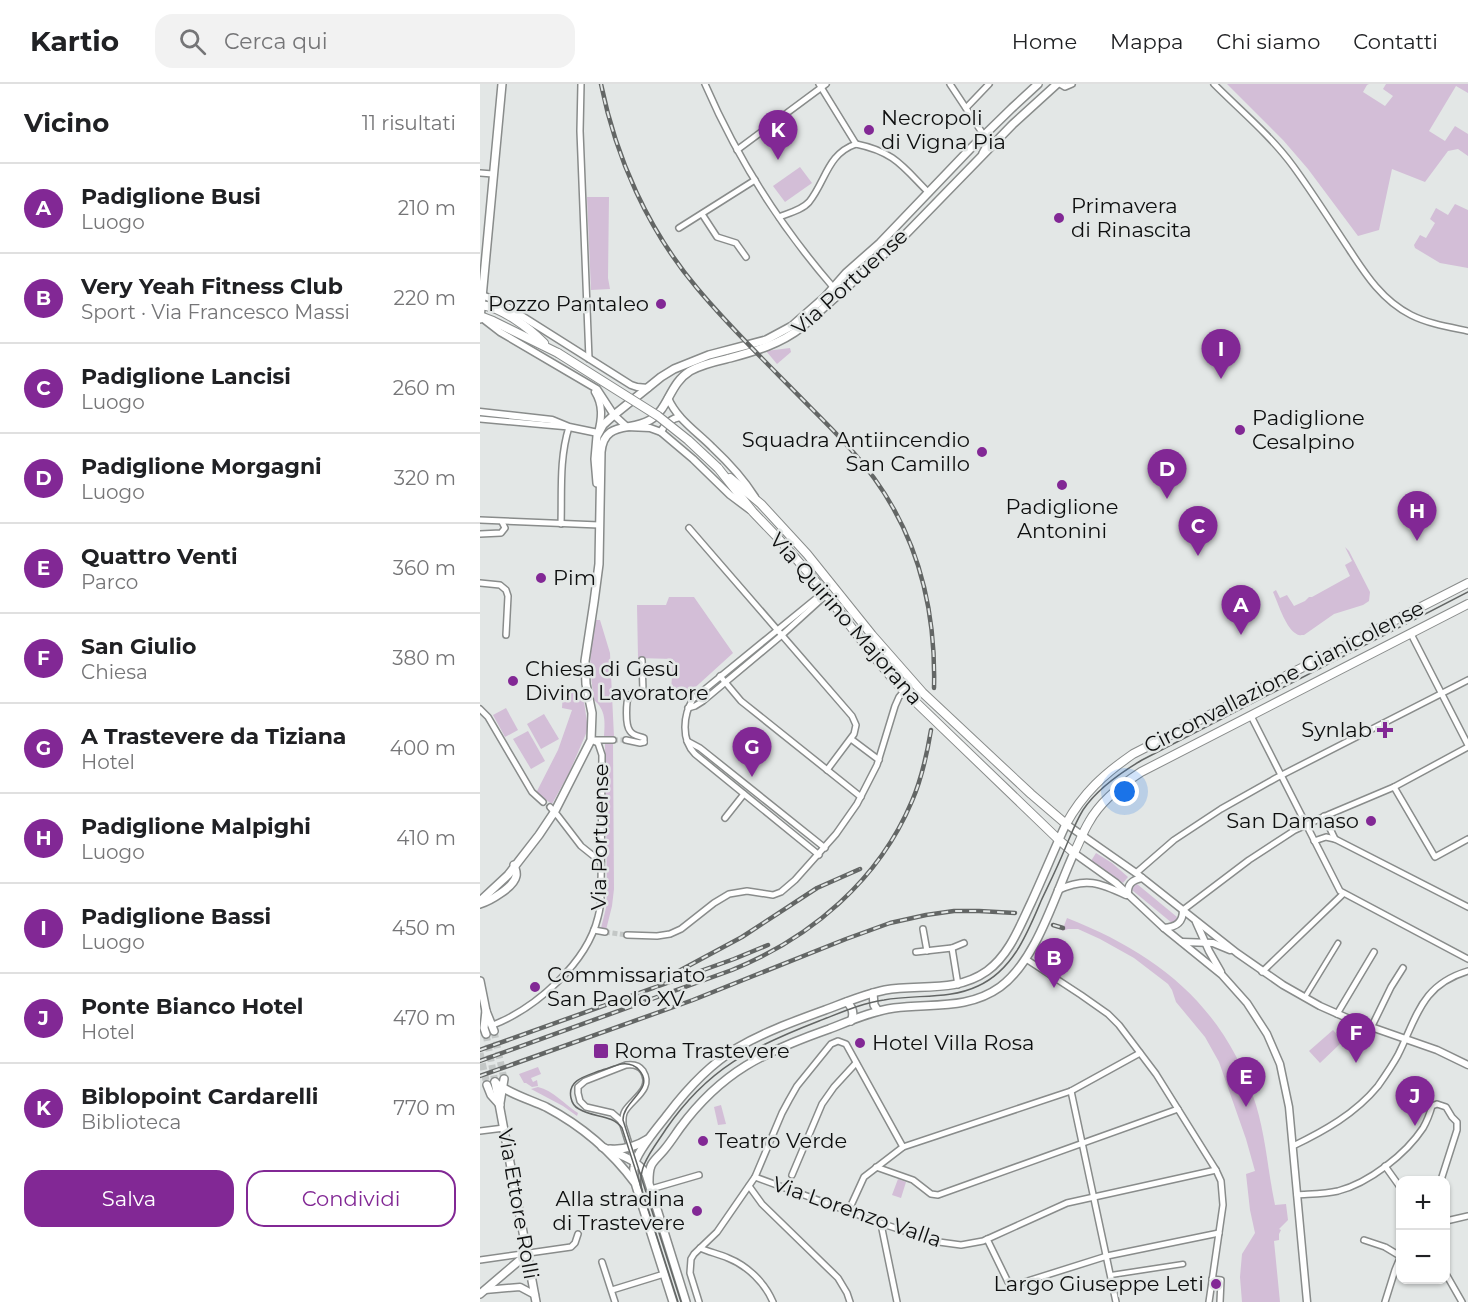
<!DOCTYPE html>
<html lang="it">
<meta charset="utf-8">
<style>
:root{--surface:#fff;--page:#f2f2f2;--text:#202124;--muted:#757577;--line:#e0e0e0;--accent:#822895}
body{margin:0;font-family:Montserrat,sans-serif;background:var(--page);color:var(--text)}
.controls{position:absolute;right:18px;bottom:18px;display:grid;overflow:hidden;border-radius:12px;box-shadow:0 2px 4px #0004}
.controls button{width:54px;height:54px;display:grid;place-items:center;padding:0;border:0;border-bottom:2px solid var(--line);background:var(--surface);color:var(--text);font:30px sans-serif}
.you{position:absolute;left:645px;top:708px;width:21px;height:21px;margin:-15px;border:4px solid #fff;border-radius:50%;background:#1a73e8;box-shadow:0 0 0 9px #1a73e833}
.badge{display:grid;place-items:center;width:39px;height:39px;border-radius:50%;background:var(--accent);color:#fff;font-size:20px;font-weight:700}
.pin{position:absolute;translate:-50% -50px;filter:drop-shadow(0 2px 3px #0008)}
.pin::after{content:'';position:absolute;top:32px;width:21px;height:18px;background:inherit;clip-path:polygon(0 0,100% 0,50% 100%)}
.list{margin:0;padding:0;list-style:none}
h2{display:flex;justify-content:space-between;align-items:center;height:78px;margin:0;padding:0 24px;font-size:26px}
h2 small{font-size:20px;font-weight:400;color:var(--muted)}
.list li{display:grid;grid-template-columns:39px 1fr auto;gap:18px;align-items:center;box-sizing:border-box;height:90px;padding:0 24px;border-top:2px solid var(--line)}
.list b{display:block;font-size:22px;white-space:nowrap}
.list p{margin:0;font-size:20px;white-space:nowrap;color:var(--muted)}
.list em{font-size:20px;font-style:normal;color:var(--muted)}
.actions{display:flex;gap:12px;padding:18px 24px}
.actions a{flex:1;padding:14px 0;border:2px solid var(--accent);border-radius:18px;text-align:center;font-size:21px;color:var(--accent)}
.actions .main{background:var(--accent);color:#fff}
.icon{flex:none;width:33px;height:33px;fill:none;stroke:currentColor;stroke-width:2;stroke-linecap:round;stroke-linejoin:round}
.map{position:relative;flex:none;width:988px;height:1218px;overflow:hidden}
header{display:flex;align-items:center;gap:36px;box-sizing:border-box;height:84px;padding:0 30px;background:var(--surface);border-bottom:2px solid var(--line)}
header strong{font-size:28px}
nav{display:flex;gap:33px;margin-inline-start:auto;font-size:21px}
.search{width:420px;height:54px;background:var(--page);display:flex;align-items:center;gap:15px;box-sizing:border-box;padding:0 21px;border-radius:18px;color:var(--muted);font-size:22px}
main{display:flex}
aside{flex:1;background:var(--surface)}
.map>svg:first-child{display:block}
</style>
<header>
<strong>Kartio</strong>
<div class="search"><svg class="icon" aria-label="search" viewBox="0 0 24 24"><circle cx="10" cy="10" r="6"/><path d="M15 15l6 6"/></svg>Cerca qui</div>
<nav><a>Home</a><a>Mappa</a><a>Chi siamo</a><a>Contatti</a></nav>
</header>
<main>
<aside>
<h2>Vicino<small>11 risultati</small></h2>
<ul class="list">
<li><span class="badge">A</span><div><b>Padiglione Busi</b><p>Luogo</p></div><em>210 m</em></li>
<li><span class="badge">B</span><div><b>Very Yeah Fitness Club</b><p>Sport · Via Francesco Massi</p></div><em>220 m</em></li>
<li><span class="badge">C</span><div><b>Padiglione Lancisi</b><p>Luogo</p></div><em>260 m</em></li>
<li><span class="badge">D</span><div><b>Padiglione Morgagni</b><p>Luogo</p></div><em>320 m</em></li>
<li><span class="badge">E</span><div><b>Quattro Venti</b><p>Parco</p></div><em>360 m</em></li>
<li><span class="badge">F</span><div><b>San Giulio</b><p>Chiesa</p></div><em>380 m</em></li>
<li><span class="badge">G</span><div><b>A Trastevere da Tiziana</b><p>Hotel</p></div><em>400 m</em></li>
<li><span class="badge">H</span><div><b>Padiglione Malpighi</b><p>Luogo</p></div><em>410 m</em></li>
<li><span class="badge">I</span><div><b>Padiglione Bassi</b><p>Luogo</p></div><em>450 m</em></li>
<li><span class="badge">J</span><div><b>Ponte Bianco Hotel</b><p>Hotel</p></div><em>470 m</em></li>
<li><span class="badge">K</span><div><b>Biblopoint Cardarelli</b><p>Biblioteca</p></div><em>770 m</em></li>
</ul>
<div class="actions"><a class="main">Salva</a><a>Condividi</a></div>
</aside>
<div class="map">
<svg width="988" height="1218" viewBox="0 0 988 1218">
<rect width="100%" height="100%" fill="#e3e7e6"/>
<g fill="#d3bed7">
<polygon points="747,0 889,0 887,1 883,8 905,22 913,12 903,5 906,0 988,0 988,9 976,2 949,47 965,57 975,42 988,50 988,72 978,65 968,67 945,98 912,85 899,146 878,152 828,85 803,56"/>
<polygon points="320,83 332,99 305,118 293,102"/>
<polygon points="107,113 129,113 128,194 130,205 111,206"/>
<polygon points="975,120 988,126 988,184 960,179 935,164 934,161 940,151 946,154 955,139 950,135 956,124 968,131"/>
<polygon points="310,264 311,268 297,280 286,267"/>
<path d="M865,463L869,467L890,508L889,517L883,521L854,530L824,551C819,551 819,552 815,549C805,542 798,519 793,508L796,506L800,514L807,511L814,522L825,517L829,513H832L870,492L865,481L872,477Z"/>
<polygon points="189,513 214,513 253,569 209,609 191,608 193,575 158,574 157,521 186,521"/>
<path d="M115,536H120L130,569L134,653H124C125,638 126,626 114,616C110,586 108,566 115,536Z"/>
<polygon points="83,608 94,609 94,619 97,608 103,611 108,645 89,689 72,720 56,709 78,666 92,626 82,624"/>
<polygon points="26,624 38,646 25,653 13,631"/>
<polygon points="64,630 79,655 61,665 47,640"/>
<polygon points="48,647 65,677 51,685 33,655"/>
<polygon points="133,659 134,805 132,822 126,846 121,844 126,824 127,809 125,660"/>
<polygon points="616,769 632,779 648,793 643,799 611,777"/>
<polygon points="657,800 697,833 696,837 692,839 652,806 655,801"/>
<path d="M587,834C679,870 746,924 776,1021C786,1054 788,1088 795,1121L806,1120L808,1136L799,1145L801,1146L799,1150V1156L794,1157L800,1218H762L760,1193L762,1170L775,1149L770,1126L766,1090L775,1087L766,1055L739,978L725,953L696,918L692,906L688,900L654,874L620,855L598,845H588L582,847Z"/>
<polygon points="853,946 863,957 840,979 829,967"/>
<polygon points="58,983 61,990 51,994 53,998 57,996 58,1002 52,1003 46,999 44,999 39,990"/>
<path d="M58,1003C73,1006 85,1021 98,1029L97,1032L83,1022L51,1005Z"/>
<polygon points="241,1021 246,1040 238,1041 234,1023"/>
<polygon points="418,1095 426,1098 421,1114 412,1111"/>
</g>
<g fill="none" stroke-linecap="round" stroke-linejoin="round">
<g stroke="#c3c7c6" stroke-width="5" stroke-dasharray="5 2.5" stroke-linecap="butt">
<polyline points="133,656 146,656"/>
<polyline points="125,848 147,851"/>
</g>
<g stroke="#c3c7c6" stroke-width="7" stroke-dasharray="7 3.5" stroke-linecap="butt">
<polyline points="14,947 24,995"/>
<polyline points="6,950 15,998"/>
<polyline points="0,969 7,1001"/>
</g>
<defs>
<g id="pedestrian">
<polyline points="825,913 858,859"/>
<polyline points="631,1191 703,1180"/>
</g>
<g id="minor">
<polyline points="101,0 100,47 109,275"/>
<path d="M225,0C257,74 301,143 353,203"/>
<polyline points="339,0 376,60"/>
<polyline points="470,0 507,56 507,60 502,69"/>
<polyline points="580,0 585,3 592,0"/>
<path d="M734,0C761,27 791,52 813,82C832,108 849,135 867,162C884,188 901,216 931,231C949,240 969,243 988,247"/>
<polyline points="486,24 509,0"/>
<polyline points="257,66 346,0"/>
<polyline points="0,89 13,90"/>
<polyline points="222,130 237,153 256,159 266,173"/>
<path d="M299,133C309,129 322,126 329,118C346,97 347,70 376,60C415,68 423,83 449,109"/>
<polyline points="199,144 275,96"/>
<path d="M0,335L89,343C79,375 82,408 81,440"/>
<polyline points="0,436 119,441"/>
<polyline points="209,444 372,632 376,641 374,650 347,686"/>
<polyline points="0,450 21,449 25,444 22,438"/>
<polyline points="0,499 20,501 26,506 28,512 26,551"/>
<polyline points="931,550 988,661"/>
<path d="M162,576L163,607L161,609L149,611C146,617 145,641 150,647C153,652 159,652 164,654V658"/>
<polyline points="240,592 261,617 381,713"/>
<polyline points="208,624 215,622 223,617 302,551 346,511"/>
<polyline points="0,625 8,633 52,708 63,718"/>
<polyline points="771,632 860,807 988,875"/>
<polyline points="371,655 399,676"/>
<polyline points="115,656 133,656"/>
<polyline points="146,656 160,659 164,658"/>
<polyline points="207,657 220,664 345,764"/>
<polyline points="914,703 955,773 988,755"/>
<polyline points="70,723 78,732 101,762 121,778"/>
<polyline points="844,732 855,755"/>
<polyline points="245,734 264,710"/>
<polyline points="834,757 846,753 855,755 988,823"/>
<path d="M339,771L215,670C201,656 203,631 213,615L344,508"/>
<polyline points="656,789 694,756 741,725 796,694 988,596"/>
<polyline points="703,826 769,776 815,746 850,730 914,703 988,663"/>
<polyline points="443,845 447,867"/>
<polyline points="114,846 125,848"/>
<polyline points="147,851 177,852 190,850 201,845 234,819 249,810 267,807 293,811 301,808 315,796 356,750 377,720 397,681 415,622 419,613 424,607"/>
<polyline points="472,864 478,901"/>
<polyline points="436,868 472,864 484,859"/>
<polyline points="546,875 601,911 628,930 639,941 676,990 736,1086 741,1097 743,1121 729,1218"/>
<polyline points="782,888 863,810"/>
<polyline points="857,930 894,868"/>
<path d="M13,941C56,924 107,879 118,833C120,826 121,818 121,810L122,671L118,659L111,656"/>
<polyline points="891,944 911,903 923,884"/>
<polyline points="591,1007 636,1218"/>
<path d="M143,1041C143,1037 142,1032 145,1027C152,1015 174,1005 163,987C159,981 153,980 146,981L105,997L98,1003V1009L100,1017L106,1023L132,1029L140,1036L143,1041L155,1079"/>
<polyline points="0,1047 24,1044"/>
<path d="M813,1062C844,1047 875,1030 898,1002C905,992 912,982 918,971C937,933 941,901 988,887"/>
<polyline points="905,1082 920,1103"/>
<polyline points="396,1083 433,1096 451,1110 458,1111 698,1025"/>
<polyline points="312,1091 342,1020 354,1003 376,979"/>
<polyline points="275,1093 403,1140 459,1158 481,1161 503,1157 587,1119 736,1086"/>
<polyline points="269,1102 282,1120 358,1194 367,1209 370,1218"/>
<polyline points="171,1105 219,1091"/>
<path d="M817,1111C830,1110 845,1110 858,1107C889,1099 926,1070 943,1044C947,1037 950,1029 952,1022L957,1020L966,1023L972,1033L977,1038V1046L961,1096"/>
<polyline points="368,1128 384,1093 423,1063 591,1007 660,969"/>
<polyline points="966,1137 988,1132"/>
<polyline points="403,1140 402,1145 417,1218"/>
<polyline points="507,1155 528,1198 535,1201 627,1172 739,1149"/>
<polyline points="884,1156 905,1163 920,1172"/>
<path d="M220,1164C229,1168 239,1170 248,1174C268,1182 285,1199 293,1218"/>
<polyline points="0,1176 91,1163 95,1159 98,1150"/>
<polyline points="122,1178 135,1218"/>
<polyline points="966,1190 982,1218"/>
<polyline points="732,1195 741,1196 740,1218"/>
<polyline points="132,1206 184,1190"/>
<polyline points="219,1218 210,1189 211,1175 214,1170 237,1148 275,1093 302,1029 309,1016 317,1002 351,960 358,957 366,960 423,1063"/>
<polyline points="905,1218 915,1186 920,1174"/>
</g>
<g id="tertiary">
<polyline points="2,211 21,219 151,301 157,303 168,304"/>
<polyline points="2,234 20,248 117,305 134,331 147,343 170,344 181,348 213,375 250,411 270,426"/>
<path d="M188,314C197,335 216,347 232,363C248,378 263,394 275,413"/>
<path d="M0,328L72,336L89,343L118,349C122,334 123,321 115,308"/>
<path d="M181,348C184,341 192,334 200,333"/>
<polyline points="586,740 656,789 757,869 803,901 840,922 874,937 957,966 988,981"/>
<polyline points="594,769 636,799 684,844 742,891 767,919 787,950 800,980 809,1023 827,1218"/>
<path d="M578,806C606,793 620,799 646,811"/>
<path d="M648,811C647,800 652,796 662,794"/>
<polyline points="716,838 729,867 741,888"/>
<path d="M684,844C696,843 703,839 703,826"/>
<polyline points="702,858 733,859 750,866"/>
<polyline points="5,1206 40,1203 55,1211"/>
</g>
<g id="secondary">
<polyline points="0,235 22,0"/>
<polyline points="117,399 115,375 117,352 123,341 134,331 181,293 194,285 229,271 286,256 312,242 345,213 366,189 400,159 491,64 532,24 558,0"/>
<path d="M0,817L28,791L59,751L75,727L111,656L112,629L106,600L105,577L114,518L119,480L121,368C124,336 150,348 170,336C189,325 189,300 210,287C222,280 237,277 250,274C276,267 300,260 322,243L421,155L533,40L577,0"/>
<path d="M0,820C10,817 34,803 36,792C37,788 35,785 34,781"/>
<polyline points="0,897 6,927 14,947"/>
<polyline points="393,909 394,921 398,927"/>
<path d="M367,918C372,923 375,929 371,937"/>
<polyline points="6,950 4,944 6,927"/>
<polyline points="15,998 56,1218"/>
<path d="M15,998C27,1009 51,1016 66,1023C100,1041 132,1068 155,1099"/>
<polyline points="7,1001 11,1011 20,1021"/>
<polyline points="20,1019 24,995"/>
<path d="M122,1063C137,1070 157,1075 166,1090L206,1218"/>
<path d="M130,1065C143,1066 157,1062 168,1055"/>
<path d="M169,1097C169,1078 173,1079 184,1066C190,1059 195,1051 200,1044C242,987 284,968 349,945C370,937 392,927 414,924C451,919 488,926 520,903C557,876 575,810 594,769"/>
<polyline points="0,1210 47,1170"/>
<path d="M193,1218L156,1102C155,1096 153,1089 154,1083C155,1069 179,1042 188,1030C207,1005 229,981 257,964C284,948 315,937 345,926C364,919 385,910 405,906C440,900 476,909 507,887C529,871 539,844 551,819C563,793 574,766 586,740"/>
</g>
<g id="primary">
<path d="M0,221C22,223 49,244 64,259"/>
<polyline points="0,232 13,237 78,269"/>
<path d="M238,384L273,428L298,454L338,500L395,574L418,601L579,756L594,769C599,759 603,748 609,738C620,718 641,701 661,688L988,520"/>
<path d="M250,394L281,420L327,470L392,551L443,609L551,710L586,740C603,709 624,690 653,670L988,499"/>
</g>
</defs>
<use href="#pedestrian" stroke="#898c8b" stroke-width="7"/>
<use href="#minor" stroke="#898c8b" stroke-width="8"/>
<use href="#tertiary" stroke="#898c8b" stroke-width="9"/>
<use href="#secondary" stroke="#898c8b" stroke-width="10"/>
<use href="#primary" stroke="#898c8b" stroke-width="10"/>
<use href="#pedestrian" stroke="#fff" stroke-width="4"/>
<use href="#minor" stroke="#fff" stroke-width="5"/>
<use href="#tertiary" stroke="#fff" stroke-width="6"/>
<use href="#secondary" stroke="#fff" stroke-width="7"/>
<use href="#primary" stroke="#fff" stroke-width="8"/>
<g stroke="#636665" stroke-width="1.5">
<path d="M162,1106C156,1083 174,1064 186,1045C228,984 272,963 339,937C360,929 382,919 404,916C435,910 469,916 498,902C533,886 547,850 561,817C569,800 577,784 584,767C590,753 595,739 603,726C617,705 640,689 662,676L988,508"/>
<path d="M198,1218L142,1044C132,1030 113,1034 99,1025C95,1023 92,1019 91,1014C87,996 106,992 119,987C126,985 134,982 141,980C148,979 154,980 159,986C176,1005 143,1016 143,1036L201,1218"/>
</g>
<defs>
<g id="rail">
<path d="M121,0C136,74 168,146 217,204C252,246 292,284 330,323C352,345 375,368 394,394C439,456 456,528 454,604"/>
<polyline points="573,841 583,844"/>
<polyline points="197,888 262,853 337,804 380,785"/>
<polyline points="0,966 254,875 288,861"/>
<path d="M0,977L252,886C331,854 399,796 432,717C442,694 447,670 451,646"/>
<polyline points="0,992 213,916 366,855 410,839 446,831 474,827 499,827 535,829"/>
</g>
</defs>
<use href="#rail" stroke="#636665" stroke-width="4.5"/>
<use href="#rail" stroke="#e3e7e6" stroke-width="2" stroke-dasharray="7" stroke-linecap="butt"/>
<defs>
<polyline id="primary-bridge" points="78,269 178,332 208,356 238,384"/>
</defs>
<use href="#primary-bridge" stroke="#898c8b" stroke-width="10" stroke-linecap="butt"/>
<use href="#primary-bridge" stroke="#fff" stroke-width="8"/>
</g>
<g fill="#822895" stroke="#e3e7e6" stroke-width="2">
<circle cx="389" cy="46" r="6"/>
<circle cx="579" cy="134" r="6"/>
<circle cx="181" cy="220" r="6"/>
<circle cx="760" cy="346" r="6"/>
<circle cx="502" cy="368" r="6"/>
<circle cx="582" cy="401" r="6"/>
<circle cx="61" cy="494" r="6"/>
<circle cx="33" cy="597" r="6"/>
<path d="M902 637h6v6h6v6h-6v6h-6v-6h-6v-6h6z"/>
<circle cx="891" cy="737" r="6"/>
<circle cx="55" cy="903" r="6"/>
<circle cx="380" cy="959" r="6"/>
<rect x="113" y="959" width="16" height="16" rx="3"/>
<circle cx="223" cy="1057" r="6"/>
<circle cx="217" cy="1127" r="6"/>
<circle cx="736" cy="1200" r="6"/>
</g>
<g text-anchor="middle" stroke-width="5" stroke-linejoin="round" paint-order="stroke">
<g font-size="21" fill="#0e0f0f" stroke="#e3e7e6" text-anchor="start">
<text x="401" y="41">Necropoli<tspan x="401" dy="24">di Vigna Pia</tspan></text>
<text x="591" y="129">Primavera<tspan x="591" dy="24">di Rinascita</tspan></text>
<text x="169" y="227" text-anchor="end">Pozzo Pantaleo</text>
<text x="772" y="341">Padiglione<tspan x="772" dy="24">Cesalpino</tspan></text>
<text x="490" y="363" text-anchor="end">Squadra Antiincendio<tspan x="490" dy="24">San Camillo</tspan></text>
<text x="582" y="430" text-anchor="middle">Padiglione<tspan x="582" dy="24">Antonini</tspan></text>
<text x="73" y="501">Pim</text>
<text x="45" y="592">Chiesa di Gesù<tspan x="45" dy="24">Divino Lavoratore</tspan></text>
<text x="892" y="653" text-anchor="end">Synlab</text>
<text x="879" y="744" text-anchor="end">San Damaso</text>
<text x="67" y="898">Commissariato<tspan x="67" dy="24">San Paolo XV</tspan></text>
<text x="392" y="966">Hotel Villa Rosa</text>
<text x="134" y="974">Roma Trastevere</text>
<text x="235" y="1064">Teatro Verde</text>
<text x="205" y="1122" text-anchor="end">Alla stradina<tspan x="205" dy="24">di Trastevere</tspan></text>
<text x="724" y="1207" text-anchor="end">Largo Giuseppe Leti</text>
</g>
<g font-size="21" fill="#0e0f0f" stroke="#e3e7e6">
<text transform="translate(370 198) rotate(-42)" y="7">Via Portuense</text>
<text transform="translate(366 535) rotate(49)" y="7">Via Quirino Majorana</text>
<text transform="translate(804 593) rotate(-27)" y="7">Circonvallazione Gianicolense</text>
<text transform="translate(120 753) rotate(-89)" y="7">Via Portuense</text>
<text transform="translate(38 1120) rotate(80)" y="7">Via Ettore Rolli</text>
<text transform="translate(377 1128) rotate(19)" y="7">Via Lorenzo Valla</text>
</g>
</g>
</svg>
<div class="controls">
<button>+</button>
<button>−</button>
</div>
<div class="you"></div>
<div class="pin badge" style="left:761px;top:551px">A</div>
<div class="pin badge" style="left:574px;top:904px">B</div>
<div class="pin badge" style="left:718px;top:472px">C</div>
<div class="pin badge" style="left:687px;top:415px">D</div>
<div class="pin badge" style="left:766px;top:1023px">E</div>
<div class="pin badge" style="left:876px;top:979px">F</div>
<div class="pin badge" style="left:272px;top:693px">G</div>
<div class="pin badge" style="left:937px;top:457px">H</div>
<div class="pin badge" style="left:741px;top:295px">I</div>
<div class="pin badge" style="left:935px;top:1042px">J</div>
<div class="pin badge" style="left:298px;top:76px">K</div>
</div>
</main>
